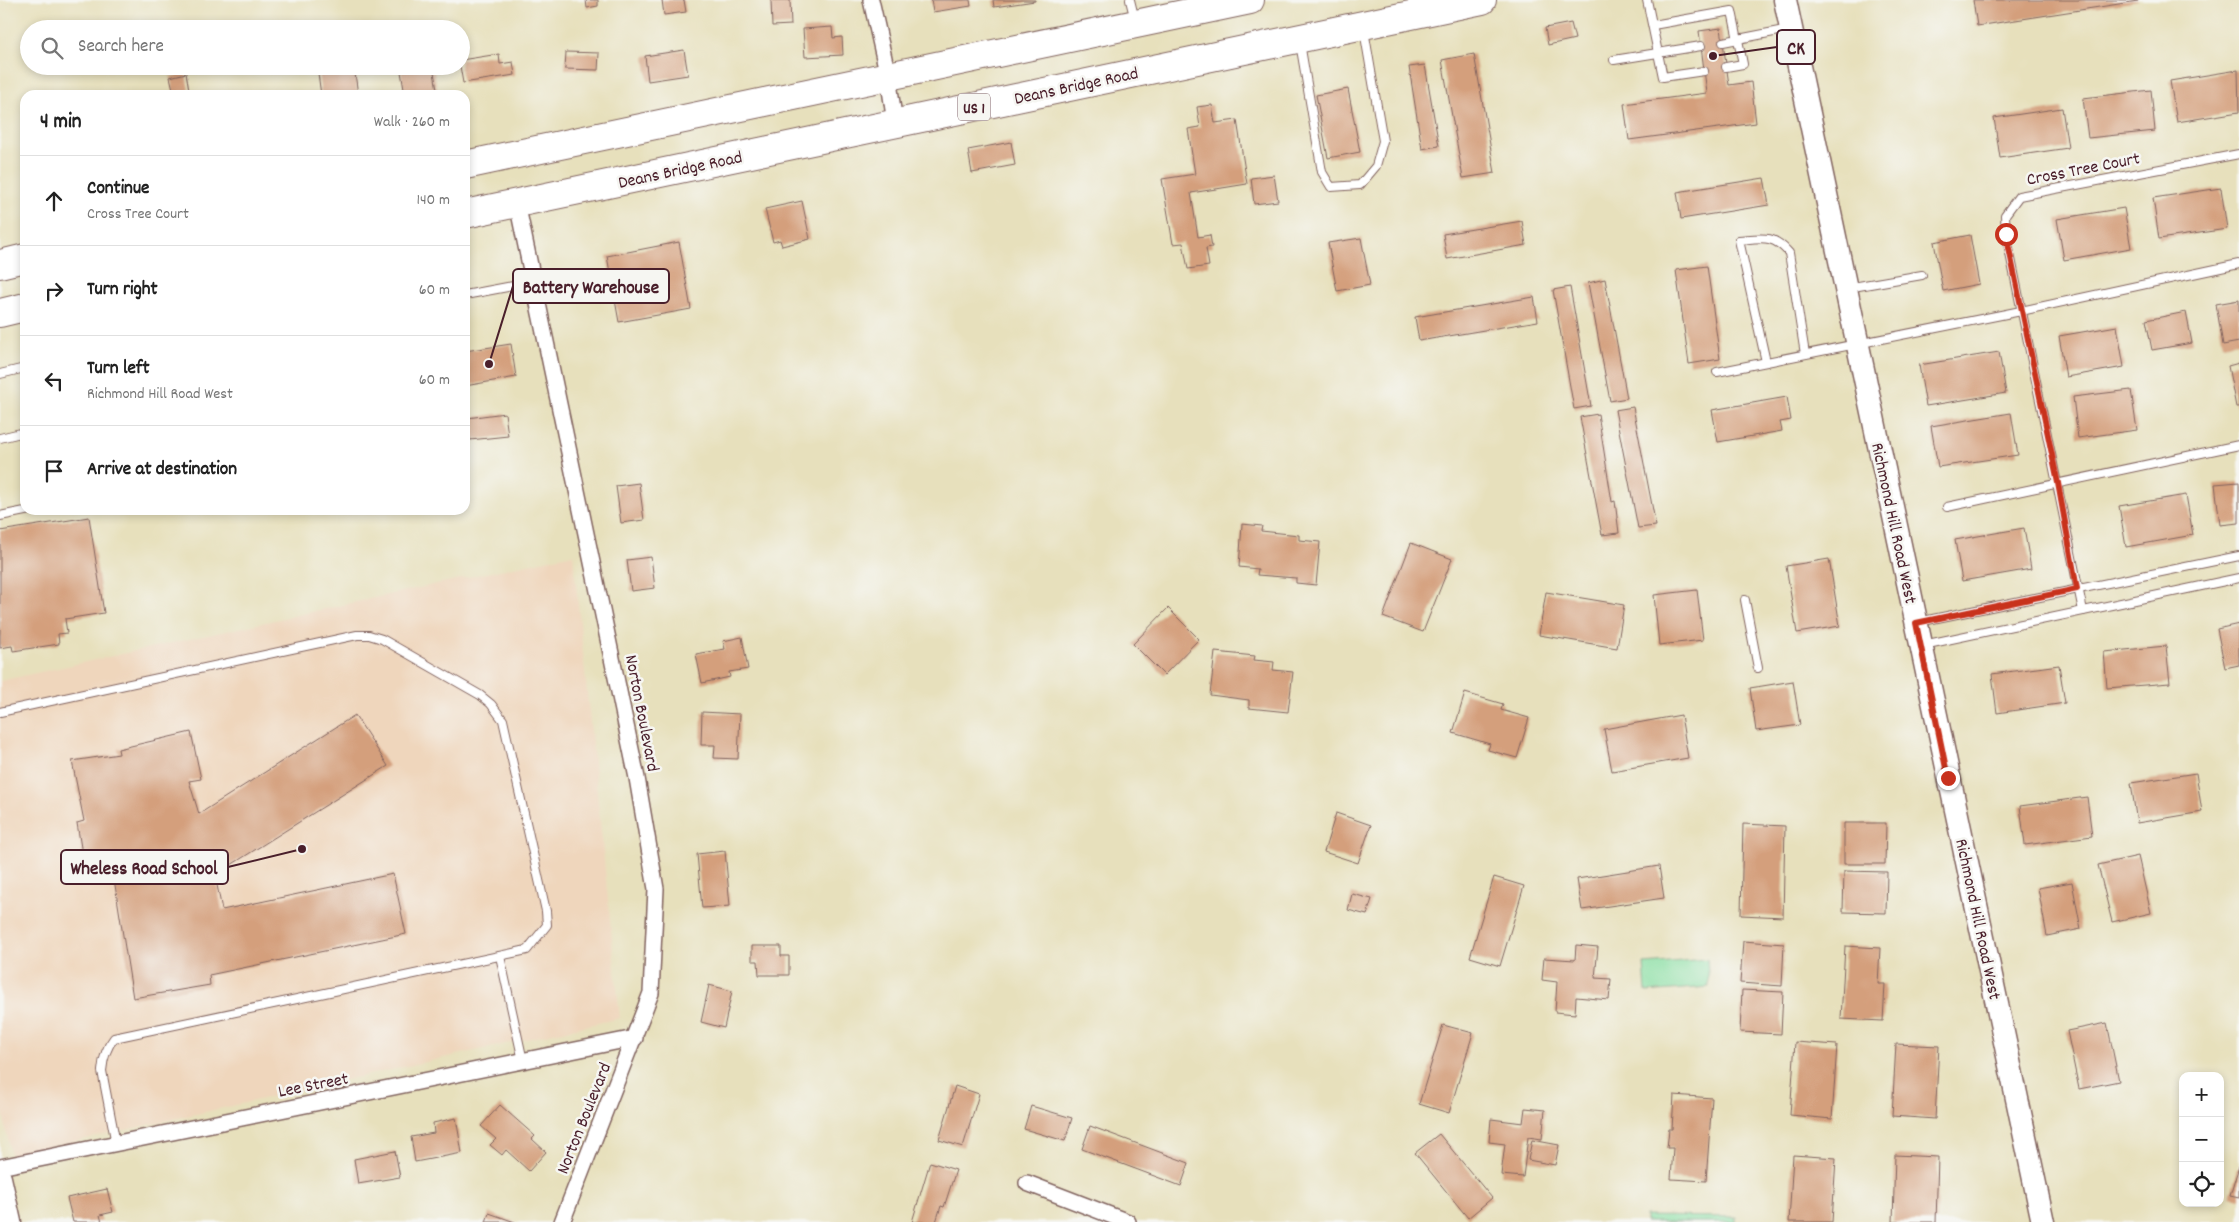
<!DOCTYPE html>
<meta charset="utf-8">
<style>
:root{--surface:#fff;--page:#f2f2f2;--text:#222;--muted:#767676;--line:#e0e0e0}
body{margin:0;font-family:Dekko,sans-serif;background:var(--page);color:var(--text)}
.controls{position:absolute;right:15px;bottom:15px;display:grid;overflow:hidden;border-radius:10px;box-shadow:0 2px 8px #0003}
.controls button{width:45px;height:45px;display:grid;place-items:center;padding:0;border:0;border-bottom:1px solid var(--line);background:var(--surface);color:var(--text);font:25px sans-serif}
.stop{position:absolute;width:15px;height:15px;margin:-11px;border:4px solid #c8321e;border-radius:50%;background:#fff}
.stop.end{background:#c8321e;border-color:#fff;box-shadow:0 1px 5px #0008}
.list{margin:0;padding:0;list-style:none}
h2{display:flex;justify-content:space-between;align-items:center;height:65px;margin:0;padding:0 20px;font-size:21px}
h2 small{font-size:16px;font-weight:400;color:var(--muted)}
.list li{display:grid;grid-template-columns:32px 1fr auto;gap:15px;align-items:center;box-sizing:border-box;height:90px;padding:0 20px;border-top:1px solid var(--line)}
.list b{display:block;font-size:19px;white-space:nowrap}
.list p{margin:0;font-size:16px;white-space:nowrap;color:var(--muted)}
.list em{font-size:16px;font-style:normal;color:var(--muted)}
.icon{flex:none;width:28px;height:28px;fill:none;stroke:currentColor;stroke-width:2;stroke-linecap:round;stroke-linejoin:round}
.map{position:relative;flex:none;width:2239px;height:1222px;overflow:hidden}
.search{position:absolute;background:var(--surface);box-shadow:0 2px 8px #0003;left:20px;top:20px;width:450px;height:55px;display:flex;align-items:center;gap:12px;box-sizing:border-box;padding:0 18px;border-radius:28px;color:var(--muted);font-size:19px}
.panel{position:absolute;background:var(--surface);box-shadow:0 2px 8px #0003;left:20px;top:90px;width:450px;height:425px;border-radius:15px}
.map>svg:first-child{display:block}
</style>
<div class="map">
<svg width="2239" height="1222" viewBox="0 0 2239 1222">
<rect width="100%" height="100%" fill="#f6f6f2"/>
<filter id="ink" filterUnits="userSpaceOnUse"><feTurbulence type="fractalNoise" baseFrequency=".02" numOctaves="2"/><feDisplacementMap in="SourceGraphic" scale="10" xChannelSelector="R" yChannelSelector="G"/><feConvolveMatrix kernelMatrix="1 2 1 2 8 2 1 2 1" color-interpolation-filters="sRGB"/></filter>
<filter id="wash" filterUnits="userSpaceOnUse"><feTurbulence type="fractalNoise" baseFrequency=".0096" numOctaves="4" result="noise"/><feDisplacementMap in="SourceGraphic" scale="20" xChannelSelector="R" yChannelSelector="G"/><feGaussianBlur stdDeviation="1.12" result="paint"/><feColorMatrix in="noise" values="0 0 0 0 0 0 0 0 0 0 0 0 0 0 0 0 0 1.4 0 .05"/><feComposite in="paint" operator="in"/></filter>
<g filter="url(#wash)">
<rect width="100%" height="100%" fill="#e7e0bc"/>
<polygon fill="#efd6bc" points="573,554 620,1018 11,1156 0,1097 0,681"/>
<g fill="#88dfa3" stroke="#697f67">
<polygon points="1707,959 1709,987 1646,992 1644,964"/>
<polygon points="1645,1216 1736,1217 1736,1222 1645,1222"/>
</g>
<g id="blocks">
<g fill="#d49f7c">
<polygon points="586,0 598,0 598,6 587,8"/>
<polygon points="662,0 684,0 686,12 664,15"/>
<polygon points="771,0 790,0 791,25 772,26"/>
<polygon points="931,0 970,0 971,6 933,12"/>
<polygon points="993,0 1035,0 1035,1 994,7"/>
<polygon points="1973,0 2138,0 2138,1 1977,26"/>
<polygon points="1571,23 1575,39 1548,45 1545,28"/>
<polygon points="832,27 833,38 842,37 843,55 805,57 803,29"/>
<polygon points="1721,28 1729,85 1751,82 1756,123 1629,140 1624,104 1707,93 1699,31"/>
<polygon points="684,50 688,75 648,81 645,56"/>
<polygon points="566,52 599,53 598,70 565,69"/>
<polygon points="499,54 500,64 513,62 515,75 463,83 460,66 461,60"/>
<polygon points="1474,54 1495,173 1463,178 1442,60"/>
<polygon points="1425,65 1439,146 1422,149 1409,67"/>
<polygon points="317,66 354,66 358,95 321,95"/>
<polygon points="400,66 433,66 437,90 405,95"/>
<polygon points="2238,70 2239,112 2177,122 2170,81"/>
<polygon points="186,73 189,90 174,93 170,77"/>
<polygon points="1348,89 1360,152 1328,158 1316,95"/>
<polygon points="2151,90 2155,131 2088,138 2083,98"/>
<polygon points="1212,105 1215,123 1237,120 1247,184 1191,193 1198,237 1210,235 1212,247 1206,248 1209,266 1188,269 1183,243 1173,244 1162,179 1195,174 1188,129 1200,127 1197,107"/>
<polygon points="2062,108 2068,148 2000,158 1994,118"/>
<polygon points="1011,142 1015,165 972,173 968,150"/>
<polygon points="1274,175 1278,201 1254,204 1251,178"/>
<polygon points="1764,178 1769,205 1681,219 1677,192"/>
<polygon points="2221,188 2227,229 2159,239 2153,198"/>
<polygon points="802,201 810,239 782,246 780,240 773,242 765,209"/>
<polygon points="2124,208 2131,248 2064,260 2057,219"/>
<polygon points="1522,221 1526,245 1447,259 1443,234"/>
<polygon points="1970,235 1979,284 1943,291 1934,242"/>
<polygon points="1361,238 1370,285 1337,291 1328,243"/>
<polygon points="679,242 691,309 619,322 607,256"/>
<polygon points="1707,266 1720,359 1689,364 1676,270"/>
<polygon points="1605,279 1627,398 1610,401 1588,283"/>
<polygon points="1570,287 1591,406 1574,409 1553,290"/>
<polygon points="1534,297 1538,321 1419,341 1415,317"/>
<polygon points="2239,300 2239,342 2223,345 2216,304"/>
<polygon points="2186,312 2192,343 2152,350 2146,320"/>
<polygon points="2117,326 2124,367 2066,377 2059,336"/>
<polygon points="511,344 516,377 465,386 465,351"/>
<polygon points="1999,352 2006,393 1926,406 1919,365"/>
<polygon points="2239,363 2239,407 2236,407 2228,366"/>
<polygon points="2131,390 2137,430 2078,438 2073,397"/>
<polygon points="1787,397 1791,420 1780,422 1782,431 1718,442 1712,410"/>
<polygon points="1633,407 1656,526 1638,528 1615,410"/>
<polygon points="505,413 508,436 470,440 467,418"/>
<polygon points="2011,413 2018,455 1938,467 1931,426"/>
<polygon points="1598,414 1612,502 1615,501 1619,533 1602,535 1580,417"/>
<polygon points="2239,482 2239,523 2220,525 2215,484"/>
<polygon points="639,483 644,520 621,523 616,486"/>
<polygon points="2186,495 2193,535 2126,547 2119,506"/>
<polygon points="89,517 104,613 65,619 67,633 58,634 59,644 13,651 12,646 0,648 0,531"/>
<polygon points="1242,524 1262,526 1261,531 1299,535 1299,540 1320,542 1316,585 1296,583 1296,578 1257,575 1258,569 1239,567"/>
<polygon points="2024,528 2031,569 1962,581 1955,540"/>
<polygon points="1411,543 1452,559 1423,632 1383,617"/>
<polygon points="651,557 655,588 631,591 627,560"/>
<polygon points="1829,559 1840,626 1797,633 1786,566"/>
<polygon points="1697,590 1703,640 1659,645 1654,595"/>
<polygon points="1546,592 1624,605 1617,648 1539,635"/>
<polygon points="1168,608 1199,639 1164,675 1133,644"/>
<polygon points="2239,624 2239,665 2225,668 2217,629"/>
<polygon points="742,637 748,669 729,672 730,677 702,683 696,654 725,649 723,641"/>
<polygon points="2166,646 2170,683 2107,688 2104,652"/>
<polygon points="1215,652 1255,656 1254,660 1274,662 1273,670 1293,672 1288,712 1249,708 1249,700 1210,695"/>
<polygon points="2059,665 2065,703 1997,713 1992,674"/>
<polygon points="1793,681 1800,725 1756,731 1750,688"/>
<polygon points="1465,693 1503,704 1501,710 1529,718 1517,758 1488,750 1490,744 1453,733"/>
<polygon points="702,712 740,714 738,759 714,758 715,745 701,745"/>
<polygon points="355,715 388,766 215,875 222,910 393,874 406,934 209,975 210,985 133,998 111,860 84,866 77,823 84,821 72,761 119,754 118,749 191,732 201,779 189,781 199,814"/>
<polygon points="1681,715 1688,758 1612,771 1604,729"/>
<polygon points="2196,773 2202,812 2137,823 2131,783"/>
<polygon points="2087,797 2092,836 2025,845 2020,806"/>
<polygon points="1336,813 1371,825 1358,863 1324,852"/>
<polygon points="1844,823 1886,823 1885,864 1844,864"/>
<polygon points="1743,824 1785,826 1783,917 1741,915"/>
<polygon points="725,851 730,906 702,908 697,854"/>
<polygon points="2138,856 2151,913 2112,922 2098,865"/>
<polygon points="1659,866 1664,898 1582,910 1577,879"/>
<polygon points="1844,871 1887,872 1886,913 1843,912"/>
<polygon points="1494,877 1524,886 1500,966 1470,957"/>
<polygon points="2072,882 2081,929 2047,936 2038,888"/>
<polygon points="1352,894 1372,899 1367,915 1348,910"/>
<polygon points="1743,941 1784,944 1782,986 1740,983"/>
<polygon points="1576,945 1598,947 1595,978 1611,979 1609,1000 1576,997 1575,1014 1555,1012 1557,982 1542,980 1544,958 1575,960"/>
<polygon points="752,946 781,946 781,956 789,956 789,975 759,975 758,961 752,961"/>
<polygon points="1845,946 1880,948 1878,984 1885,984 1883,1021 1841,1019"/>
<polygon points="709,985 732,991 724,1028 701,1022"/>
<polygon points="1742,990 1783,992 1781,1034 1740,1032"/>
<polygon points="2107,1023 2119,1081 2079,1089 2067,1031"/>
<polygon points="1443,1025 1473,1033 1449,1113 1419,1104"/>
<polygon points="1795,1042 1837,1045 1832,1119 1790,1115"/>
<polygon points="1896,1044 1939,1046 1935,1119 1892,1116"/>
<polygon points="955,1086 979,1094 963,1147 939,1140"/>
<polygon points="1674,1095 1712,1098 1706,1181 1671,1179 1673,1148 1667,1148 1669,1129 1672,1129"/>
<polygon points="500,1105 535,1136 532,1139 546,1152 529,1171 506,1150 502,1155 490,1145 496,1139 481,1126"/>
<polygon points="1031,1106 1072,1118 1065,1141 1024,1129"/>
<polygon points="1525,1108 1545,1110 1542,1139 1528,1137 1523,1177 1501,1175 1505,1144 1489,1142 1491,1119 1523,1123"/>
<polygon points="456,1118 462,1153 415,1162 411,1137 434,1133 433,1123"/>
<polygon points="1090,1126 1189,1163 1181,1186 1082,1149"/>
<polygon points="1439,1134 1492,1198 1468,1218 1415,1153"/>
<polygon points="1532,1140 1559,1145 1555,1165 1528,1160"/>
<polygon points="395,1151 400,1177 358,1184 354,1159"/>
<polygon points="1793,1155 1836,1158 1832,1222 1789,1222"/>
<polygon points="1895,1155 1938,1157 1936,1222 1893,1222"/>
<polygon points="930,1162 956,1170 944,1207 941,1206 936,1222 912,1222"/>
<polygon points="2239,1166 2239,1198 2230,1196"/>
<polygon points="107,1189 113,1212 100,1215 102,1222 73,1222 67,1198"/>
<polygon points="489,1213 515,1222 486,1222"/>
</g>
</g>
</g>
<g filter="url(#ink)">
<use href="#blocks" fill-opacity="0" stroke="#81635e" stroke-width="1"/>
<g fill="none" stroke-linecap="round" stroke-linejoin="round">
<defs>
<g id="lane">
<polyline points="1130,0 1135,20"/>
<polyline points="1647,0 1663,77 1704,71"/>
<polyline points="1653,25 1732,11 1743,64 1726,67"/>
<polyline points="1723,42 1789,29"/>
<polyline points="1300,43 1322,172 1331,187 1360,185 1376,166 1383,141 1364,30"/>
<polyline points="1614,60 1701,46"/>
<polyline points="1847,288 1922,275"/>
<polyline points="465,295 534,282"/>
<path d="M1766,362L1739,240C1762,238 1773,234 1789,253L1805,354"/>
<polyline points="1717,372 2021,311 2239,264"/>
<polyline points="0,374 25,368"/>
<polyline points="0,438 25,432"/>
<polyline points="1947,507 2239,445"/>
<polyline points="0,516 30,510"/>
<polyline points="1745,600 1758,668"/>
<polyline points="2083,611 2006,234 2005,215 2019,196 2239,154"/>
<polyline points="1918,622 2239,556"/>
<polyline points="1923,645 2239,578"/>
<path d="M0,712L357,635H369L382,639L480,695L491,704L503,720L546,911L547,925L527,950L114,1038C106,1048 103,1058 102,1071L116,1144"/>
<polyline points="500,956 523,1061"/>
</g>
<g id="street">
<polyline points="871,0 888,76 895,123"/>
<polyline points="517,203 637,778 656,889 651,993 562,1222"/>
<polyline points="0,1167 635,1038"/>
<polyline points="1027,1183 1128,1222"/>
</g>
<g id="secondary">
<polyline points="1785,0 2043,1222"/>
<polyline points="0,1178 10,1222"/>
</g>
<g id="highway">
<polyline points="465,165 1250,0"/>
<polyline points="465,214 1482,0"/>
<polyline points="0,264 25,258"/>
<polyline points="0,313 25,307"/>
</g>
</defs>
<use href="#lane" stroke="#81635e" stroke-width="10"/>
<use href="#street" stroke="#81635e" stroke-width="18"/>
<use href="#secondary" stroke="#81635e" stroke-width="25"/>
<use href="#highway" stroke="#81635e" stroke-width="30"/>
<use href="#lane" stroke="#fff" stroke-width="8"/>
<use href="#street" stroke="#fff" stroke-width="15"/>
<use href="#secondary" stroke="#fff" stroke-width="22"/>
<use href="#highway" stroke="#fff" stroke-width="28"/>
</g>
</g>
<g fill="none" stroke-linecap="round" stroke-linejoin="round" filter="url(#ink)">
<polyline stroke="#c8321e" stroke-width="6" points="1948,778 1916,623 2077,589 2058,483 2006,234"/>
</g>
<g text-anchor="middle" stroke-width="5" stroke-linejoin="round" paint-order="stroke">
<rect fill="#f6f6f2" stroke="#7e6067" stroke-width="1" x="958" y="93.5" width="32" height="27" rx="4"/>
<g font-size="16" font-weight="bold" fill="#4a1f2b">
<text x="974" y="113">US 1</text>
</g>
<g font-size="18" fill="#4a1f2b" stroke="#f6f6f2">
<text transform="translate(1076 85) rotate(-12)" y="6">Deans Bridge Road</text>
<text transform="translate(2083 168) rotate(-11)" y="6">Cross Tree Court</text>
<text transform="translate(680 169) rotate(-12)" y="6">Deans Bridge Road</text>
<text transform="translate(1895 523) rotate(78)" y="6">Richmond Hill Road West</text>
<text transform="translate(643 713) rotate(79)" y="6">Norton Boulevard</text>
<text transform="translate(1979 919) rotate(78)" y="6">Richmond Hill Road West</text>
<text transform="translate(313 1084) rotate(-11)" y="6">Lee Street</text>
<text transform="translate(583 1118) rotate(-68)" y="6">Norton Boulevard</text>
</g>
</g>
<path fill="none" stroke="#4a1f2b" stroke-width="2" d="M1713 56L1777 47M489 364L513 286M302 849L228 867"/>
<g fill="#4a1f2b" stroke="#f6f6f2" stroke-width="2">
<circle cx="1713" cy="56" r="5"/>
<circle cx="489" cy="364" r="5"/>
<circle cx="302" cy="849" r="5"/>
</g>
<g fill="#f6f6f2" stroke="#4a1f2b" stroke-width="2">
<rect x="1777" y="30" width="38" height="34" rx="5"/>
<rect x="513" y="269" width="156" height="34" rx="5"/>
<rect x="61" y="850" width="167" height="34" rx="5"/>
</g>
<g font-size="19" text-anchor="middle" font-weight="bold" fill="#4a1f2b">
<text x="1796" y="54">CK</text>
<text x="591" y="293">Battery Warehouse</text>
<text x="144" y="874">Wheless Road School</text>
</g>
</svg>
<div class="controls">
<button>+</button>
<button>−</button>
<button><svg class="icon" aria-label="locate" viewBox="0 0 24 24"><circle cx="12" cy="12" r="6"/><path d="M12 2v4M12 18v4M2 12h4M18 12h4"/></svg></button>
</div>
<div class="stop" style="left:2006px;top:234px"></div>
<div class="stop end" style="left:1948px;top:778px"></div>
<div class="search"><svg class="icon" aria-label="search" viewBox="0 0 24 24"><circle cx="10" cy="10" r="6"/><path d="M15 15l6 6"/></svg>Search here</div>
<section class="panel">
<h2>4 min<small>Walk · 260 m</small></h2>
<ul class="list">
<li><svg class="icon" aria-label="ahead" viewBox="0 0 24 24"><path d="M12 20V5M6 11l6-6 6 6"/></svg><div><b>Continue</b><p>Cross Tree Court</p></div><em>140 m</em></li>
<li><svg class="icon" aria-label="right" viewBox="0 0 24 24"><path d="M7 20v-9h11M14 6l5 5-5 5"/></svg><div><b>Turn right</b></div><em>60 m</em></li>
<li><svg class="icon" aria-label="left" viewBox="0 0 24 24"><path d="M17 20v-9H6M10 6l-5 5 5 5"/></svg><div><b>Turn left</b><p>Richmond Hill Road West</p></div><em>60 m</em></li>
<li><svg class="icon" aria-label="arrive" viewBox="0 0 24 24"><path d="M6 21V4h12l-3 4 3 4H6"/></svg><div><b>Arrive at destination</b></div></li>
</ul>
</section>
</div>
